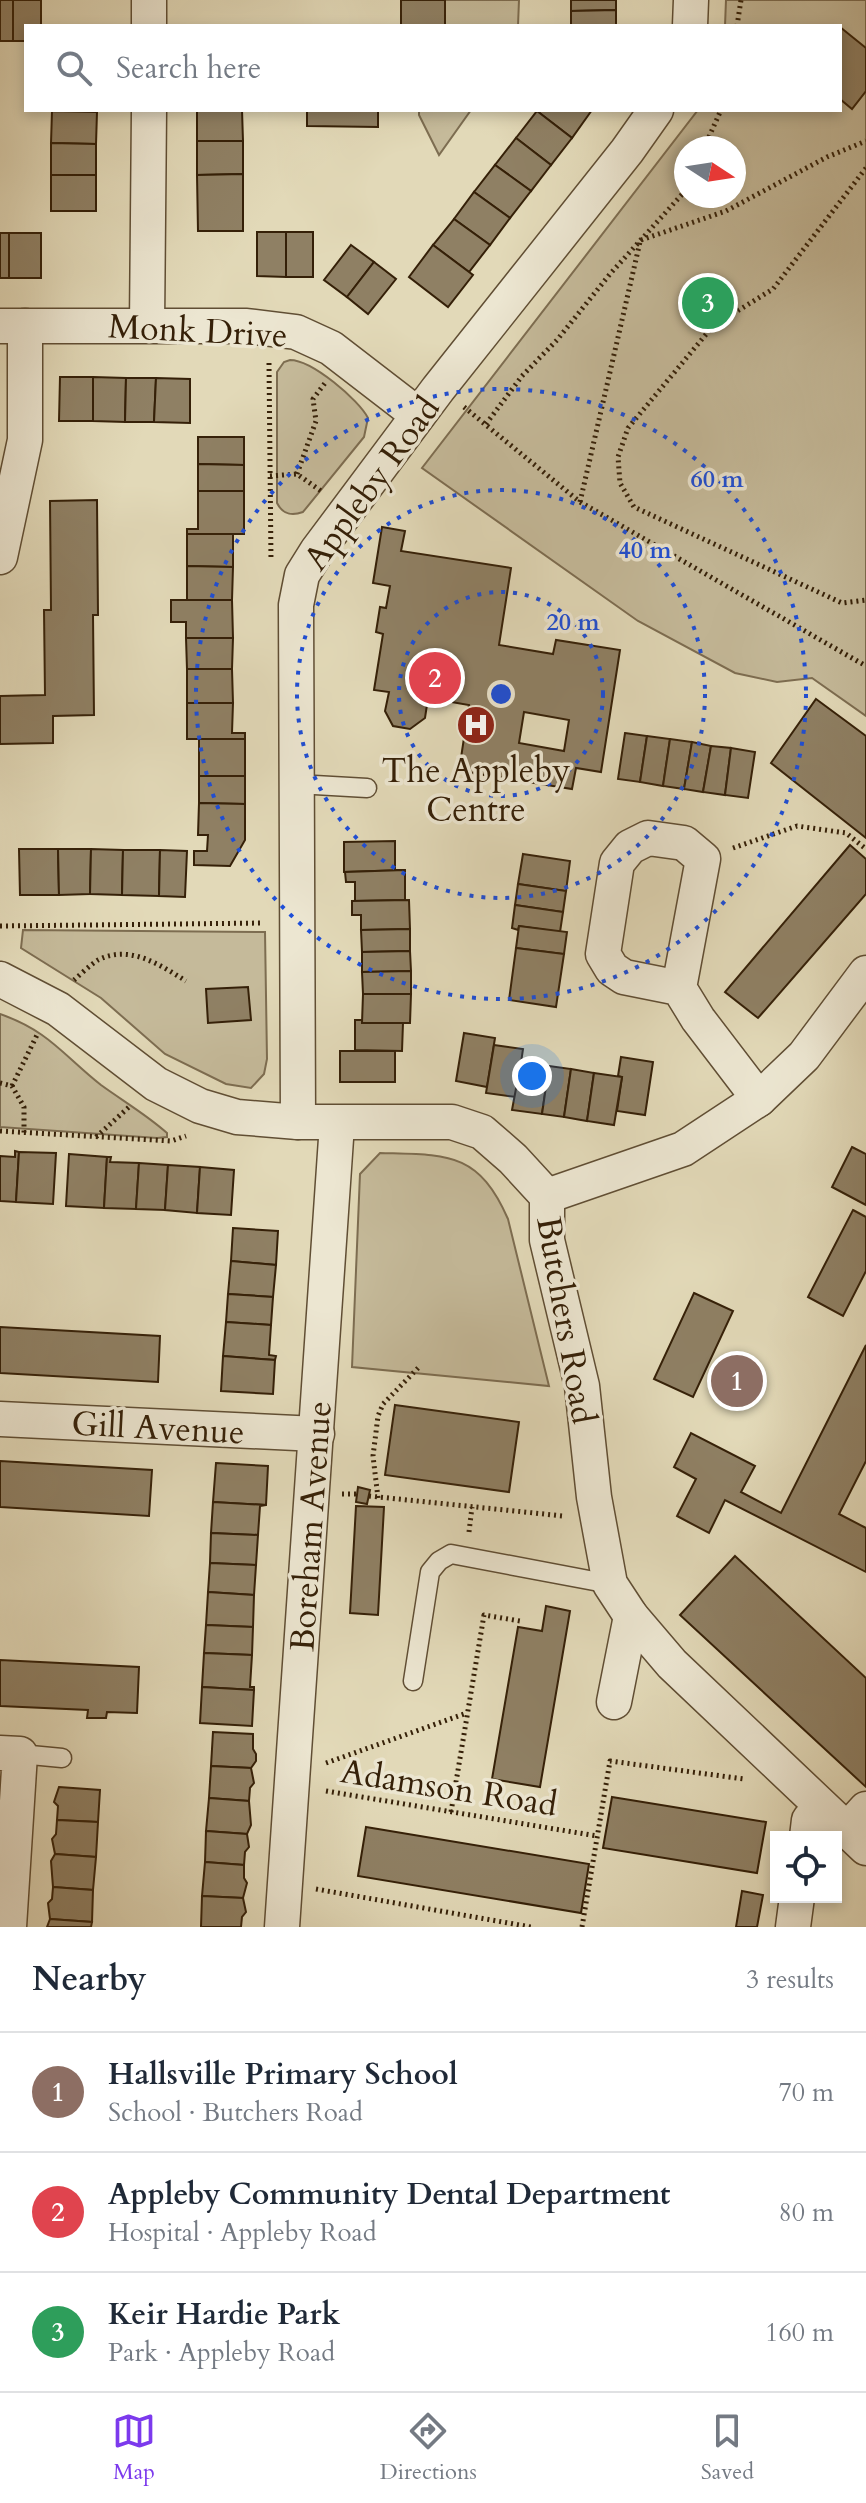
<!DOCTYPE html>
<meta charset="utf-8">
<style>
:root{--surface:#fff;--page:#f2f2f3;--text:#1f2937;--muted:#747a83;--line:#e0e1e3;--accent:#7c3aed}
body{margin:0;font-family:Cardo,serif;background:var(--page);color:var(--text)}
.controls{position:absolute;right:24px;bottom:24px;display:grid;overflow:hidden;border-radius:0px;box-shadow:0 4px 12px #0003}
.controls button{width:72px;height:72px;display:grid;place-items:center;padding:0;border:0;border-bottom:2px solid var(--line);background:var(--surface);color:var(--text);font:40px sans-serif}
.compass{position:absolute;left:674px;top:136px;width:72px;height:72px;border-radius:50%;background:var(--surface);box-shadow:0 4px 12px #0003;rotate:102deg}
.you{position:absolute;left:532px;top:1076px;width:28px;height:28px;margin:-20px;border:6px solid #fff;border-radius:50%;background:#1a73e8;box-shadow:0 0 0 12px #1a73e833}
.badge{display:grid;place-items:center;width:52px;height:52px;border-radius:50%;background:var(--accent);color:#fff;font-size:26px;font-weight:700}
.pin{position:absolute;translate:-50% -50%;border:4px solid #fff;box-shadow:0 2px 8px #0006}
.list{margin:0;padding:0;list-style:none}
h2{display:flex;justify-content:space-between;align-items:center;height:104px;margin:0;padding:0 32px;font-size:34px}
h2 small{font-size:26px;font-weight:400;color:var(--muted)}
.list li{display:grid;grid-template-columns:52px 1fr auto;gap:24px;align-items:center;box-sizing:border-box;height:120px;padding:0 32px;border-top:2px solid var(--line)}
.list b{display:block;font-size:30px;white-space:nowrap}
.list p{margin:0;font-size:26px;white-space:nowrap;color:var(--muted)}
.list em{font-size:26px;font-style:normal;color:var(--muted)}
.icon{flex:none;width:44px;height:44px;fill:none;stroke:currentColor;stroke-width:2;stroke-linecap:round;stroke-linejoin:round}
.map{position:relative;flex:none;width:866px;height:1927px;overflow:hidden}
.search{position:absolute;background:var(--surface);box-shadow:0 4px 12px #0003;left:24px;right:24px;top:24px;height:88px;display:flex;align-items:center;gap:20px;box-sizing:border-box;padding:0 28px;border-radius:0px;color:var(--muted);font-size:30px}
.sheet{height:464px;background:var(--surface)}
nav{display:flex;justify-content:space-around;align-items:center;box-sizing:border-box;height:112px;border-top:2px solid var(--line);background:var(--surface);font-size:22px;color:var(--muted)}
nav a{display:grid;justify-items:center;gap:4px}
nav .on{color:var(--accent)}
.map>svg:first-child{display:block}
</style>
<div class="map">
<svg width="866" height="1927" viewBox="0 0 866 1927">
<rect width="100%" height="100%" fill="#e2d9b8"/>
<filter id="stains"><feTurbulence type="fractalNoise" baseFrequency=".0025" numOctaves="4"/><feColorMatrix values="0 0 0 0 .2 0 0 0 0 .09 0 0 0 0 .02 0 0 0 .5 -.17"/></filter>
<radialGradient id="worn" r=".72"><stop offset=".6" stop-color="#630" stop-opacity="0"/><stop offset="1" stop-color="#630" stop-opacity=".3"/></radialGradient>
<g fill="#c5ba9a" stroke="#7d6d51" stroke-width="2" fill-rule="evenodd">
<polygon points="445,0 519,0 518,26 445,26"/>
<path d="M726,0H866V716L812,678L777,682L735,673L638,621L422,468L698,110H840V26H725ZM686,148H734V196H686Z"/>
<polygon points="419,110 471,110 439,155 419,115"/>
<path d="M290,360C312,360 359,400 368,418L364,437L303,512C292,516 283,515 277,503V372L284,362Z"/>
<polygon points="23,930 265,932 267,1059 264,1074 251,1088 226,1084 165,1054 101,998 21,948"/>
<path d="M0,1014C49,1031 63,1055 101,1085C123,1101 147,1115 167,1133V1137L157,1138L0,1127Z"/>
<path d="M380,1153C447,1155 478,1151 508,1219L549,1386L352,1367L360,1174Z"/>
</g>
<g fill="#8f8064" stroke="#352008" stroke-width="2" fill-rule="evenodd">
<rect x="0" y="0" width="13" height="41"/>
<polygon points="13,0 41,0 41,26 26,26 26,41 13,41"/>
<rect x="401" y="0" width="44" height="26"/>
<polygon points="571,0 616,0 616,10 571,11"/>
<polygon points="616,10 616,26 571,26 571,11"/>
<polygon points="840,27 866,48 866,91 852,109 840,99"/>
<polygon points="197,110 242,110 243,141 197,141"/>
<polygon points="307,110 378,110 378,127 307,126"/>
<polygon points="592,110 572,138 537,111 537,110"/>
<polygon points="52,111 97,112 96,144 51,143"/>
<polygon points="537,111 572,138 551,165 516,138"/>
<polygon points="516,138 551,165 531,191 495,165"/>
<polygon points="197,141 243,141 243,174 197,175"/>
<polygon points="51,143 96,144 96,175 51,175"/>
<polygon points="495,165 531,191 510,218 474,192"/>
<polygon points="243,174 243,231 198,231 197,175"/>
<rect x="51" y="175" width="45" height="36"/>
<polygon points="474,192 510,218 490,245 454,219"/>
<polygon points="454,219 490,245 469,272 433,245"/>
<polygon points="257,232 286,232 286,277 257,276"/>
<rect x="286" y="232" width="27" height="45"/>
<rect x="0" y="233" width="9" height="45"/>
<rect x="9" y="233" width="32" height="45"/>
<polygon points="351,245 374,262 347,297 324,280"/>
<polygon points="433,245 473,275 448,307 409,277"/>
<polygon points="374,262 396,279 368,314 347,297"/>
<polygon points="60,377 93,377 93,421 59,421"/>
<polygon points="93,377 126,378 125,422 93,421"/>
<polygon points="126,378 156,378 154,422 125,422"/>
<polygon points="156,378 190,379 190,423 154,422"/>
<polygon points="198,437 244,437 244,465 198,464"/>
<polygon points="198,464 244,465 244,491 198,491"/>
<polygon points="198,491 244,491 244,534 187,534 187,529 198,529"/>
<polygon points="97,500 98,615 93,615 94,715 53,716 53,743 0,744 0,696 45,695 44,610 51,610 50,501"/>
<path d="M382,527L405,531L401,551L511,568L499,645L553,654L556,640L620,650L601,772L576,768L572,789L459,771L469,705L428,698L425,718L410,729L393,726L385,711L389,692L374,690L383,634L376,632L380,607L386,608L390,586L373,583ZM524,712L569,720L564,751L519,743Z"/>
<polygon points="187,534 233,534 233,567 187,566"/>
<polygon points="187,566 233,567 232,600 187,600"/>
<polygon points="171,600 232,600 233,638 186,638 186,622 171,622"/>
<polygon points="186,638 233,638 232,669 187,669"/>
<polygon points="187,669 232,669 233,703 187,703"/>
<polygon points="816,699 866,736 866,838 771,763"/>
<polygon points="187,703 233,703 232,733 245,733 245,739 187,739"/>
<polygon points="625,733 647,736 640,782 618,779"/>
<polygon points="647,736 670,739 663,786 640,782"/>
<rect x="199" y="739" width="46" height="37"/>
<polygon points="670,739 692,742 684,789 663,786"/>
<polygon points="692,742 711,746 703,792 684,789"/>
<polygon points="711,746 731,748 725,795 703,792"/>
<polygon points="731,748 755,752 748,798 725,795"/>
<polygon points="199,776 245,776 245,804 199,803"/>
<polygon points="199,803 245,804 245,840 230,866 194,865 194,851 207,851 208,835 198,835"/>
<polygon points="395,841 395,870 405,870 344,872 344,842"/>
<polygon points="850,845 866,859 866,894 758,1018 725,992"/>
<polygon points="19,849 58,849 59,895 20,895"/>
<polygon points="58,849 91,849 90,894 59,895"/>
<polygon points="91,849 123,850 122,895 90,894"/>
<polygon points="123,850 160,850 159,896 122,895"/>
<polygon points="160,850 187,851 185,897 159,896"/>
<polygon points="523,854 570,861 566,891 518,884"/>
<polygon points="405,870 405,900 355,901 355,882 346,882 345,872"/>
<polygon points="518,884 566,891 563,912 515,905"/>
<polygon points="409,900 410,929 361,930 361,915 352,915 352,901"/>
<polygon points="515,905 563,912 560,932 519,926 518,930 512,928"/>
<polygon points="519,926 567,932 564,954 516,948"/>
<polygon points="410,929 410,951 362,952 361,930"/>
<polygon points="516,948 564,954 556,1007 509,1000"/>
<polygon points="410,951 411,971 362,972 362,952"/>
<polygon points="411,971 411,994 363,994 362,972"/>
<polygon points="248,987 251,1020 208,1023 206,989"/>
<polygon points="363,994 411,994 410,1023 362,1023"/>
<polygon points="355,1020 362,1020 362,1023 403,1023 402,1051 355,1050"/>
<polygon points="464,1033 495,1038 487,1087 456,1081"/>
<polygon points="494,1045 523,1049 516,1097 486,1093"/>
<rect x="340" y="1051" width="55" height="31"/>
<polygon points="621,1057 653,1062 645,1115 617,1111 622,1077 618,1076"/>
<polygon points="521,1062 549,1066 542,1114 512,1110"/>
<polygon points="549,1066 571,1069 564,1117 542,1114"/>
<polygon points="571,1069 594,1073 587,1121 564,1117"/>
<polygon points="594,1073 622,1077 614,1125 587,1121"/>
<polygon points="852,1147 866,1154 866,1205 832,1187"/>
<polygon points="15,1151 19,1152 16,1202 0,1201 0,1156 15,1157"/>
<polygon points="19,1152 56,1153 53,1204 16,1202"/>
<polygon points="69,1154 107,1157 104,1208 66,1206"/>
<polygon points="107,1157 111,1157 110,1162 139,1163 136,1209 104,1208"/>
<polygon points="139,1163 168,1165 165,1210 136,1209"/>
<polygon points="168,1165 200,1167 197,1213 165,1210"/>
<polygon points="200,1167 234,1170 231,1215 197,1213"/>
<polygon points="853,1210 866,1217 866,1271 843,1316 808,1297"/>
<polygon points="233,1228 278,1231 276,1265 231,1261"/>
<polygon points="231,1261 276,1265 273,1297 228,1294"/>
<polygon points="694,1293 733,1311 693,1397 654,1379"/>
<polygon points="228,1294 273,1297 271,1325 226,1322"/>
<polygon points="226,1322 271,1325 269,1355 276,1356 275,1360 223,1356"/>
<polygon points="0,1327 160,1336 158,1382 0,1373"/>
<polygon points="866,1345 866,1461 839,1514 866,1528 866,1572 725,1500 709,1533 677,1516 696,1479 674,1467 691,1433 755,1466 741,1492 781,1513"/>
<polygon points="223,1356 275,1360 273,1394 221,1391"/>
<polygon points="395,1405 519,1422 509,1492 385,1475"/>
<polygon points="0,1461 152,1470 149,1516 0,1507"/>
<polygon points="216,1463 268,1466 266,1505 213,1502"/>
<polygon points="358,1487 370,1490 367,1504 356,1502"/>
<polygon points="213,1502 266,1505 260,1506 258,1535 211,1533"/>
<polygon points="356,1506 384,1507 378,1615 350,1613"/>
<polygon points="211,1533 258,1535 256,1565 210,1563"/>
<polygon points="735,1556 866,1678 866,1787 680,1615"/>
<polygon points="210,1563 256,1565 254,1595 208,1592"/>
<polygon points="208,1592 254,1595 253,1627 206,1625"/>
<polygon points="546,1606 570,1611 540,1787 492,1779 518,1627 542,1631"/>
<polygon points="206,1625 253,1627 252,1655 204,1653"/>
<polygon points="204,1653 252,1655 250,1687 254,1687 254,1690 202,1687"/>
<polygon points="0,1660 139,1667 137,1713 107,1712 106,1718 87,1718 88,1710 0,1706"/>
<polygon points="202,1687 254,1690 252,1726 200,1723"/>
<polygon points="213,1732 253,1734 253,1749 256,1754 256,1761 251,1768 211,1766"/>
<polygon points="211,1766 251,1768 254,1783 250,1788 249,1801 209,1798"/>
<polygon points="59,1787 100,1790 98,1822 57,1820 58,1806 54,1802"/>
<polygon points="612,1797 766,1822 757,1873 603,1848"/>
<polygon points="209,1798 249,1801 251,1825 247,1834 206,1831"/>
<polygon points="57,1820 98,1822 96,1857 55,1854 52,1839 56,1834"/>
<polygon points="366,1827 589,1864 581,1913 358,1876"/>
<polygon points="206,1831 247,1834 249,1847 245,1852 244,1865 205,1862"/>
<polygon points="55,1854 96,1857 93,1890 53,1887 51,1861"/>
<polygon points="205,1862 244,1865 244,1878 247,1883 243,1898 202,1896"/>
<polygon points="53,1887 93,1890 92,1922 50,1919 48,1903 52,1899"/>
<polygon points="742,1891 763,1895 757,1927 736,1927"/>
<polygon points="202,1896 243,1898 246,1912 242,1917 241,1927 201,1927"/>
<polygon points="50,1919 92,1922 91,1927 47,1927"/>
</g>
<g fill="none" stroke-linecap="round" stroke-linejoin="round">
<defs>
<g id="lane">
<polyline points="297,784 367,788"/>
<polyline points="413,1681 430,1572 439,1561 451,1554 610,1584"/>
<polyline points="20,1754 62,1758"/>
</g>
<g id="street">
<polyline points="149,0 149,26"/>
<polyline points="690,26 691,0"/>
<polyline points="147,325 149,110"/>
<polyline points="0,326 247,326 296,332 331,348 418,415"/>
<polyline points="0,557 25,440 25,326"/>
<polyline points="0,979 58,1009 156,1084 200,1106 237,1117 298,1122 452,1122 482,1132 513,1159 547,1196 547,1240 582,1386 594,1497 610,1584 631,1616 672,1664 866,1848"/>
<polyline points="679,988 624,977 612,969 603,954 617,863 630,847 648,838 684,843 703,859 679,988 698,1019 759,1099"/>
<polyline points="298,1122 296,605 302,575 317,551 438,389 627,151 656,110"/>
<polyline points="547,1196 683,1149 759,1099 804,1056 866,973"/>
<polyline points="0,1419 317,1434"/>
<polyline points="614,1702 631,1616"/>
<polyline points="0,1753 20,1754 9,1927"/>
<polyline points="846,1831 866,1809"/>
<polyline points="807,1837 809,1820 821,1806"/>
<polyline points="282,1927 337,1124"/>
<polyline points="793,1927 797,1897"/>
</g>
</defs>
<use href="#lane" stroke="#604e34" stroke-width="21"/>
<use href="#street" stroke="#604e34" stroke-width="37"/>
<g stroke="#352008" stroke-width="5" stroke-dasharray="2 4" stroke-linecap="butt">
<polyline points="737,26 741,0"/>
<polyline points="704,148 721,110"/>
<polyline points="866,168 773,289 713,326 628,428 618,457 620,483 634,507 842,603 866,600"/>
<polyline points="641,240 726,211 827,157 866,141"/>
<polyline points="269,363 271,561"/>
<polyline points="464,407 580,502 866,666"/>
<polyline points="486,424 522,376 557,340 610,274 686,190"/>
<polyline points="297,474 316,421 313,399 325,383"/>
<polyline points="270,476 297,474 321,491"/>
<polyline points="580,502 640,242"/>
<polyline points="733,848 797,826 846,833 866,849"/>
<polyline points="0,926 263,923"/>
<path d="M74,980C81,974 90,965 98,960C130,944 160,965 186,981"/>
<polyline points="0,1083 12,1086 24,1107 24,1133"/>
<polyline points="12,1086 38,1033"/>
<polyline points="0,1131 171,1141 186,1136"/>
<polyline points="96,1137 129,1107"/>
<polyline points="342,1494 357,1494"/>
<polyline points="369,1496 563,1516"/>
<polyline points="378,1498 373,1456 378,1416 383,1404 419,1367"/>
<polyline points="469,1532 472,1507"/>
<polyline points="326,1763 467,1713"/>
<polyline points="326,1791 597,1836"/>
<polyline points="451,1812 484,1615 520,1621"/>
<polyline points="316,1889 531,1927"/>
<polyline points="582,1927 610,1761 744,1779"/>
</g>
<use href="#lane" stroke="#ece6d1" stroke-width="18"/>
<use href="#street" stroke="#ece6d1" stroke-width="34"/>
</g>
<g fill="none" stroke="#1d4ed8" stroke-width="4" stroke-dasharray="4 8">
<circle cx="501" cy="694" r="102"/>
<circle cx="501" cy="694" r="204"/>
<circle cx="501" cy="694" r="305"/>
</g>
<defs>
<symbol id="hospital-disc" viewBox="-11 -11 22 22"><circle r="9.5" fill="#8f2418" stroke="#ece6d1"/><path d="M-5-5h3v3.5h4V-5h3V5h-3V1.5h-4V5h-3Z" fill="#fff"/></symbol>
</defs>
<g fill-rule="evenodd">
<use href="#hospital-disc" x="454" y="703" width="44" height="44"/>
</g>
<g text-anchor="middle" stroke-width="7" stroke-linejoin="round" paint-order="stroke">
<g font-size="34" fill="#352008" stroke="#ece6d1">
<text transform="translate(198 330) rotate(3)" y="12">Monk Drive</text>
<text transform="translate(371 483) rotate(-54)" y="12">Appleby Road</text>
<text transform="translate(567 1320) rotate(80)" y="12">Butchers Road</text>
<text transform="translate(158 1427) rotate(3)" y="12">Gill Avenue</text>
<text transform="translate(310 1526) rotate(-86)" y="12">Boreham Avenue</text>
<text transform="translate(449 1787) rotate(9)" y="12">Adamson Road</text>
</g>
<g font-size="34" fill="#352008" stroke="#ece6d1">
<text x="476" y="782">The Appleby<tspan x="476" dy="39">Centre</tspan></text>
</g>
</g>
<circle cx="501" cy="694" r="12" fill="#1d4ed8" stroke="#ece6d1" stroke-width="4"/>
<g font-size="24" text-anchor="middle" font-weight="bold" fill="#1d4ed8" stroke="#ece6d1" stroke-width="7" stroke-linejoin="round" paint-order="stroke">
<text x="717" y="487">60 m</text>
<text x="645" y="558">40 m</text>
<text x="573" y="630">20 m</text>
</g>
<rect width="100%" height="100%" filter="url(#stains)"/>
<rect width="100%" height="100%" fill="url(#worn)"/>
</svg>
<div class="controls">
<button><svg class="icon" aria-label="locate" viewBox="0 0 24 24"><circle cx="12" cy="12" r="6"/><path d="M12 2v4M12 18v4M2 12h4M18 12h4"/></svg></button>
</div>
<svg class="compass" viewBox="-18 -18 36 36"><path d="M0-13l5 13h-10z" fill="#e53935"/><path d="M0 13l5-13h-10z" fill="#747a83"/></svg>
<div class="you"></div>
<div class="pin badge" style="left:737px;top:1381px;background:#8d6e63">1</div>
<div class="pin badge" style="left:435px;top:678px;background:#e0444e">2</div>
<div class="pin badge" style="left:708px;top:303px;background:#2e9e5b">3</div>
<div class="search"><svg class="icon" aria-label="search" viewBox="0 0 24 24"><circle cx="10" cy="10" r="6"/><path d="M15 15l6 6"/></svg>Search here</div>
</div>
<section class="sheet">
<h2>Nearby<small>3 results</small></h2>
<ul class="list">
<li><span class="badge" style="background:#8d6e63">1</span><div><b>Hallsville Primary School</b><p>School · Butchers Road</p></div><em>70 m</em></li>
<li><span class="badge" style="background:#e0444e">2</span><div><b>Appleby Community Dental Department</b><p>Hospital · Appleby Road</p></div><em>80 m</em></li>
<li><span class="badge" style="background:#2e9e5b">3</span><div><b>Keir Hardie Park</b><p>Park · Appleby Road</p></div><em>160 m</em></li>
</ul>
</section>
<nav>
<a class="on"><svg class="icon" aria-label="map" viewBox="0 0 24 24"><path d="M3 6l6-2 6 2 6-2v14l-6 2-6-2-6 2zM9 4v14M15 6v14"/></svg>Map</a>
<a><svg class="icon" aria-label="directions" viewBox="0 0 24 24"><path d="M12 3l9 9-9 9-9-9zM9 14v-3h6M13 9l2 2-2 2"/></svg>Directions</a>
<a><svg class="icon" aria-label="saved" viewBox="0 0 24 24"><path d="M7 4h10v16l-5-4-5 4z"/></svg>Saved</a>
</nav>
